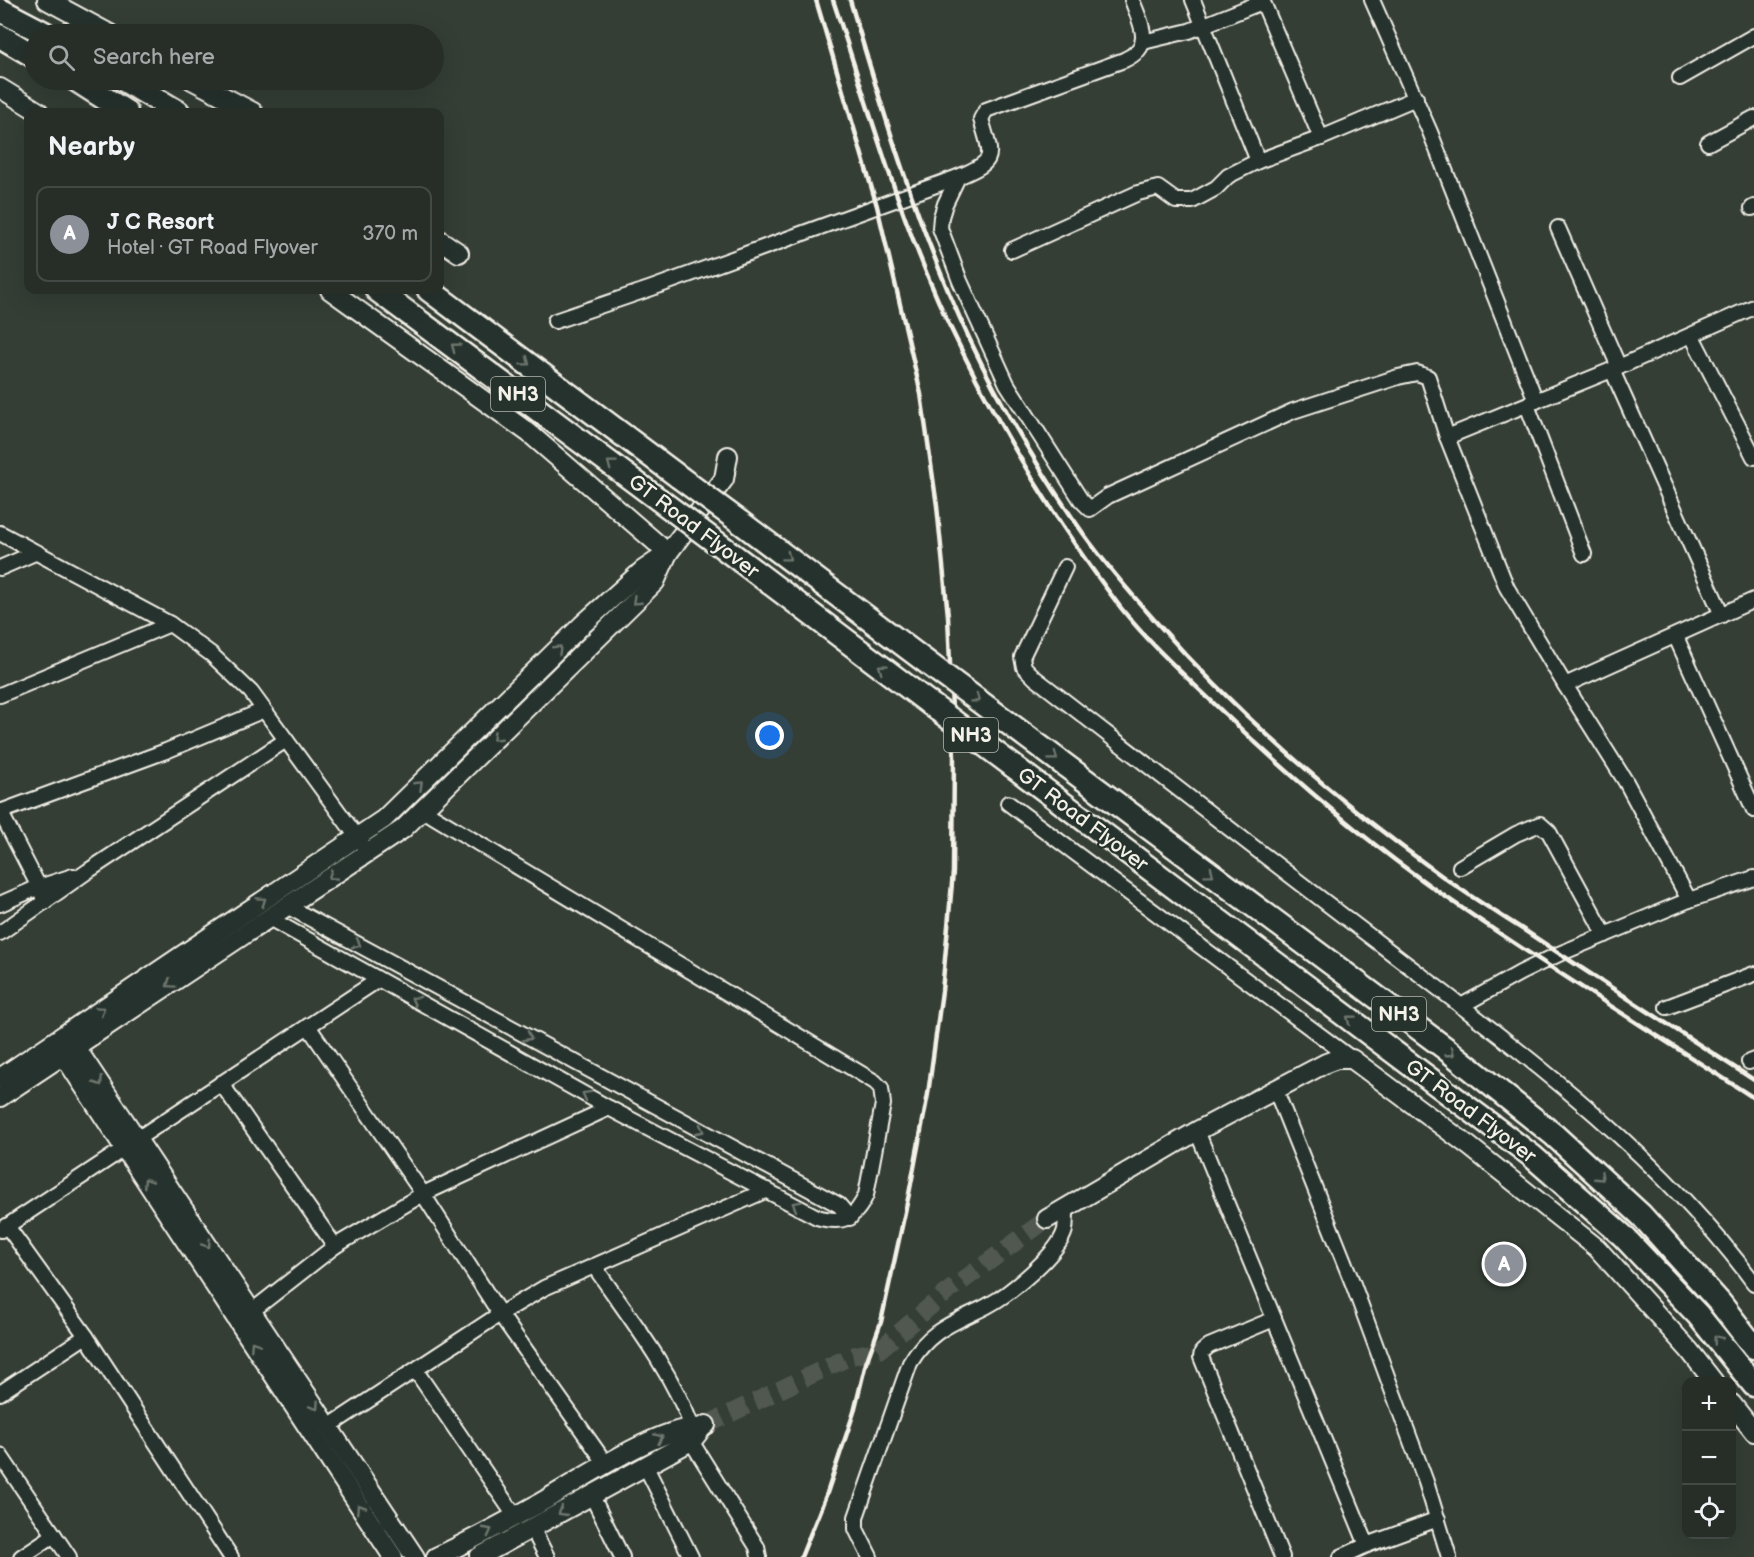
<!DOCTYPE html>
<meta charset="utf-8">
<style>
:root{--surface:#272e28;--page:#2f3630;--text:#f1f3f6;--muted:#a4a8a8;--line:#434a45;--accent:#8c9099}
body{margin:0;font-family:"Balsamiq Sans",sans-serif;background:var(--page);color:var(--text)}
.controls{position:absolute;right:18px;bottom:18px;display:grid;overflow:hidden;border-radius:12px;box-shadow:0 6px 24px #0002}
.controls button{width:54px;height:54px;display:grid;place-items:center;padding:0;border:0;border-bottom:2px solid var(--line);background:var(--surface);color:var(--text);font:30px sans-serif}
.you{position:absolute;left:770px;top:736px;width:21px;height:21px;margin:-15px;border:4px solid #fff;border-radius:50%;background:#1a73e8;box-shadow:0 0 0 9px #1a73e833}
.badge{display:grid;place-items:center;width:39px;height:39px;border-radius:50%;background:var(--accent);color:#fff;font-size:20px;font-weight:700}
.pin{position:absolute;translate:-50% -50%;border:3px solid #fff;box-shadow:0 2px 6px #0006}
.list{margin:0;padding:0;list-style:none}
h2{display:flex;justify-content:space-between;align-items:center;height:78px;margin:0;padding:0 24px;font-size:26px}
h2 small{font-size:20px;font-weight:400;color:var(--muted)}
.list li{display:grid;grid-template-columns:39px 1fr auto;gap:18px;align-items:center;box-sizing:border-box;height:96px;margin:0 12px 12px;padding:0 12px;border:2px solid var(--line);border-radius:12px}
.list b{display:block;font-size:22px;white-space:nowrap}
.list p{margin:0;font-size:20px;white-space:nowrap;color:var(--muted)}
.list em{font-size:20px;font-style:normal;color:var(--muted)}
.icon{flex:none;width:33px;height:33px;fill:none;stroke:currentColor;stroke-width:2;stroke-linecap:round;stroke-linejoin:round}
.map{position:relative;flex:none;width:1754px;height:1557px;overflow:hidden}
.search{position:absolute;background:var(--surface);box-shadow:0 6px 24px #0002;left:24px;top:24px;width:420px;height:66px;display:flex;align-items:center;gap:15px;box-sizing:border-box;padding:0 21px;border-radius:33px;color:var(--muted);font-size:22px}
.panel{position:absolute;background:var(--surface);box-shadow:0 6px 24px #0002;left:24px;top:108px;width:420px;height:186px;border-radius:12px}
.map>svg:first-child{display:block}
</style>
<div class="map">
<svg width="1754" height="1557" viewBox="0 0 1754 1557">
<rect width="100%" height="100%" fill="#343e35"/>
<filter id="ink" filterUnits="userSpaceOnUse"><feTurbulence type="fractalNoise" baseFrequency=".0167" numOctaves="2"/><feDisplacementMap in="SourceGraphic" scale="12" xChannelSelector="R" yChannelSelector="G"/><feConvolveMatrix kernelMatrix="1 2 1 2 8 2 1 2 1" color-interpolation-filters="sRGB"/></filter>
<g filter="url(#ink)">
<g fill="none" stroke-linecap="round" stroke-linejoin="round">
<polyline stroke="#515950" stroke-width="18" stroke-dasharray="18 9" stroke-linecap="butt" points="706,1425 851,1356 879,1350 947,1292 1047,1219"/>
<defs>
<g id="minor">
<polyline points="1193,0 1258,161"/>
<polyline points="1262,0 1321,138"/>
<polyline points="1372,0 1430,132 1536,401"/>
<polyline points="1143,42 1189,31 1262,2"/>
<polyline points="1680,78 1754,36"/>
<polyline points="1708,143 1754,118"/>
<polyline points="958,177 945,204 941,217 940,228 960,281 1007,384 1081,500 1090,509 1108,496 1293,411 1398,377 1417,373 1428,377 1447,437 1507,588 1565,685 1626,782 1689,900"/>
<polyline points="1752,208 1754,207"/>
<polyline points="1558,228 1619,367"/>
<polyline points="1012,250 1138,193 1158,188 1176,201 1192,201 1216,188 1228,176 1258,161 1321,138 1416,98"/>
<path d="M555,321L652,288L958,177C998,160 992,158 981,119L986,110L1124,60C1155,46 1141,25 1132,0"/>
<polyline points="1692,336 1754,457"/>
<polyline points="1612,370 1722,615"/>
<polyline points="1527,405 1584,554"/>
<polyline points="1447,437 1619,367 1754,307"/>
<polyline points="0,533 170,624 211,654 251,692 368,852"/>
<path d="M1065,567L1022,657L1024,667L1035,678C1150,767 1264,856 1380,944C1512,1045 1655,1148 1754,1283"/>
<polyline points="0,568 37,552"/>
<polyline points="1676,637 1754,810"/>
<polyline points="1565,685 1754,600"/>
<polyline points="0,695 170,624"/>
<polyline points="1008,803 1352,1059"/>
<polyline points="0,811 39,887 45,902"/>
<polyline points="0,812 166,751 264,710"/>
<polyline points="1460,867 1516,834 1540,824 1549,832 1605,935"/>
<polyline points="0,904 39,887 73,876"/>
<polyline points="287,906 839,1205 850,1218"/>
<path d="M269,918L609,1108L817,1217C842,1224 855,1220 866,1195L883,1104L881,1088L875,1082L423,810"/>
<polyline points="0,933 88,871 286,740"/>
<polyline points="1461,1006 1520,973 1559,954 1689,900 1754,878"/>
<polyline points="1667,1007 1754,974"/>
<polyline points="308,1026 423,1194 500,1314 606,1464"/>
<polyline points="1749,1062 1754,1060"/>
<polyline points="221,1083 335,1246"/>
<polyline points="1276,1091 1353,1284 1426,1482 1449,1557"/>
<polyline points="1197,1131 1367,1545 1438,1519"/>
<polyline points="137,1139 378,980"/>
<polyline points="7,1226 86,1336 231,1557"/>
<polyline points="1,1230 125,1148"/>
<path d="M594,1266C630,1318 670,1368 692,1427"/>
<polyline points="252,1311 335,1246 423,1194 609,1108"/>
<polyline points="1274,1319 1209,1346 1202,1352 1201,1357 1282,1557"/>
<polyline points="416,1371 515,1516"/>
<polyline points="0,1393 86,1336"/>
<polyline points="328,1427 500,1314 544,1288 767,1190"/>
<polyline points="691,1441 757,1547 759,1557"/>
<polyline points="0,1455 69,1557"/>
<polyline points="645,1465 691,1557"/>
<polyline points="591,1494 622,1557"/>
<polyline points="532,1528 547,1557"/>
<polyline points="21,1557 54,1535"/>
<path d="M870,1557L856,1529V1517L910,1363C930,1329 954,1323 987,1306C1008,1295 1059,1254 1065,1230C1066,1223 1066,1215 1066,1207"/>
<polyline points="1341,1557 1367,1545"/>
</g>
<g id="tertiary">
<polyline points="47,0 110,34"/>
<polyline points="192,80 253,112"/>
<polyline points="0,88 39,112"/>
<polyline points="440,240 459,253"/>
<polyline points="330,290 529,433 668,553 724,479 728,456"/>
<polyline points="69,1037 415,1557"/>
<polyline points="58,1047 393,1557"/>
<polyline points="0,1078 384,819 582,625 643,570 668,553"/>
<polyline points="0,1097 403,829 655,582 668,553"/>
<polyline points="1047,1219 1197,1131 1326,1063 1337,1059 1352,1059 1469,1146 1597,1248 1689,1350 1714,1382"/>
<polyline points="1732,1404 1754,1432"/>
<path d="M436,1557C471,1541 505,1522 538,1504C574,1484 662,1424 700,1428"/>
<path d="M479,1557L691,1441C698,1436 699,1429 706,1425"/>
</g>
<g id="trunk">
<polyline points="0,10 46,34"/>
<polyline points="0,36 34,56"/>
<polyline points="76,80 126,112"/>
<polyline points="124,80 178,112"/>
<polyline points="377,290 658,499"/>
<polyline points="429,290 679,477"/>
<polyline points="740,522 945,676"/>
<polyline points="725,549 929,703"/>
<polyline points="1007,722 1445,1048 1554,1135 1641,1215 1720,1303 1754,1347"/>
<polyline points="1013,766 1532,1156 1622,1235 1698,1315 1754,1385"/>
</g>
</defs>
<use href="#minor" stroke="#f4f1e8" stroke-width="18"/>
<use href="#tertiary" stroke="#f4f1e8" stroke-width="22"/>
<use href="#trunk" stroke="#f4f1e8" stroke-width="27"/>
<use href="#minor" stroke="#26332d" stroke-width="14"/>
<use href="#tertiary" stroke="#26332d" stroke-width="18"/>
<use href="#trunk" stroke="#26332d" stroke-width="22"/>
<g stroke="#f4f1e8" stroke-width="4.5">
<path d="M833,0C872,117 905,239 961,349C1006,440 1059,527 1121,608C1151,646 1190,680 1225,714C1291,777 1362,838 1436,890C1540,963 1648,1029 1754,1098"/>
<path d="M850,0C884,115 918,229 969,338C1001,406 1040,472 1083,533C1106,565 1132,595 1158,624C1242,719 1339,802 1442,876C1469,896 1499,914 1527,932C1602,982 1678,1031 1754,1080"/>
<polyline points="801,1557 827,1493 854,1412 866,1363 881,1322 909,1194 928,1094 942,991 953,872 954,757 948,616 937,506 921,394 877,206 816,0"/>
</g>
<defs>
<g id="trunk-bridge">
<polyline points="679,477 740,522"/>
<polyline points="658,499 725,549"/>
<polyline points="945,676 1007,722"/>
<polyline points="929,703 1013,766"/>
</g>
</defs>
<use href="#trunk-bridge" stroke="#f4f1e8" stroke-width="27" stroke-linecap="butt"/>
<use href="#trunk-bridge" stroke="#26332d" stroke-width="22"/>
</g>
<defs><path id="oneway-chevron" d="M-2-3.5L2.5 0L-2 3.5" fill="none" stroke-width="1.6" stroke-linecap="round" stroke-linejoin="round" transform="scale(1.5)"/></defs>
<g stroke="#6e766e">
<use href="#oneway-chevron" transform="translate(455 347) rotate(-143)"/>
<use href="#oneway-chevron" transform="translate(526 362) rotate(37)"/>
<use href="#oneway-chevron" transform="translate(611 464) rotate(-143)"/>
<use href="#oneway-chevron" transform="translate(787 557) rotate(37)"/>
<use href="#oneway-chevron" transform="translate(636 601) rotate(136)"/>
<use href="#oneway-chevron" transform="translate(558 649) rotate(-44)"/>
<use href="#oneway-chevron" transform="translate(882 668) rotate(-143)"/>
<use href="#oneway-chevron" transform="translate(976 699) rotate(37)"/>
<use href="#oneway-chevron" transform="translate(496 737) rotate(136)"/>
<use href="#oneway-chevron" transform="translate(1054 757) rotate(37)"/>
<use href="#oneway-chevron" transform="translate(419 785) rotate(-44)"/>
<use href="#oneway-chevron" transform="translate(1210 873) rotate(37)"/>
<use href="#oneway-chevron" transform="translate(332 876) rotate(146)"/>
<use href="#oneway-chevron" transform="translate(262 901) rotate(-34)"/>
<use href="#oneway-chevron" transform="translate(357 944) rotate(28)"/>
<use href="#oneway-chevron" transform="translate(170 984) rotate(146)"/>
<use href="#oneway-chevron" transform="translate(415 1000) rotate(-151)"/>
<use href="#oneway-chevron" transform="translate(101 1010) rotate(-34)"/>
<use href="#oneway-chevron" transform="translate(1350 1019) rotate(-143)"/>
<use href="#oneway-chevron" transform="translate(528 1037) rotate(28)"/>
<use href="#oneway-chevron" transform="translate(1451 1053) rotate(38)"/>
<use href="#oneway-chevron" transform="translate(99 1082) rotate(56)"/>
<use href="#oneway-chevron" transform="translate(586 1095) rotate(-151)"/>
<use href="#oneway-chevron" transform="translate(700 1130) rotate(28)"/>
<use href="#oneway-chevron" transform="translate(1600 1177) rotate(43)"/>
<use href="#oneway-chevron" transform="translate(147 1182) rotate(-123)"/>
<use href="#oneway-chevron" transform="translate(796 1205) rotate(-151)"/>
<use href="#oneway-chevron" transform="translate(207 1244) rotate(56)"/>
<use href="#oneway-chevron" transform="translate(1717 1339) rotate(-129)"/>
<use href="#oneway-chevron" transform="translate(254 1345) rotate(-123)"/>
<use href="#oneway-chevron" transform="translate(315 1406) rotate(56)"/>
<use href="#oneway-chevron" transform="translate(659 1438) rotate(-24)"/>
<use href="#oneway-chevron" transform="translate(360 1508) rotate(-123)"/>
<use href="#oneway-chevron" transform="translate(562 1512) rotate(149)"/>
<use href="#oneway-chevron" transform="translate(488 1531) rotate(-28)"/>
</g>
</g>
<g text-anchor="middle" stroke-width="4.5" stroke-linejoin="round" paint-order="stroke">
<g fill="#26332d" stroke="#b6b8b0" stroke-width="1.5">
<rect x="491" y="377" width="54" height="34" rx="4.5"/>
<rect x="944" y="718" width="54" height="34" rx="4.5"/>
<rect x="1372" y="997" width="54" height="34" rx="4.5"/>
</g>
<g font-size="20" font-weight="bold" fill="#f4f1e8">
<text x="518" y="401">NH3</text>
<text x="971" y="742">NH3</text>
<text x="1399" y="1021">NH3</text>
</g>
<g font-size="21" fill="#f4f1e8" stroke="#26332d">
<text transform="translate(694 526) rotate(37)" y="7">GT Road Flyover</text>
<text transform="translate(1083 819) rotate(37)" y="7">GT Road Flyover</text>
<text transform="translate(1471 1111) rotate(37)" y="7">GT Road Flyover</text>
</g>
</g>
</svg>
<div class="controls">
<button>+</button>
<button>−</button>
<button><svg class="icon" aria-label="locate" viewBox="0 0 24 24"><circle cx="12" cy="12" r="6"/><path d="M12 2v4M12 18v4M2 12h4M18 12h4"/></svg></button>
</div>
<div class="you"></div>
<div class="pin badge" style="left:1504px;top:1264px">A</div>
<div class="search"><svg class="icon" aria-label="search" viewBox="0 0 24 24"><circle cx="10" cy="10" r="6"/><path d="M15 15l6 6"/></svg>Search here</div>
<section class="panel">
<h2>Nearby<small></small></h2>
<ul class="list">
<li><span class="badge">A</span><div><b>J C Resort</b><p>Hotel · GT Road Flyover</p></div><em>370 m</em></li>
</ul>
</section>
</div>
